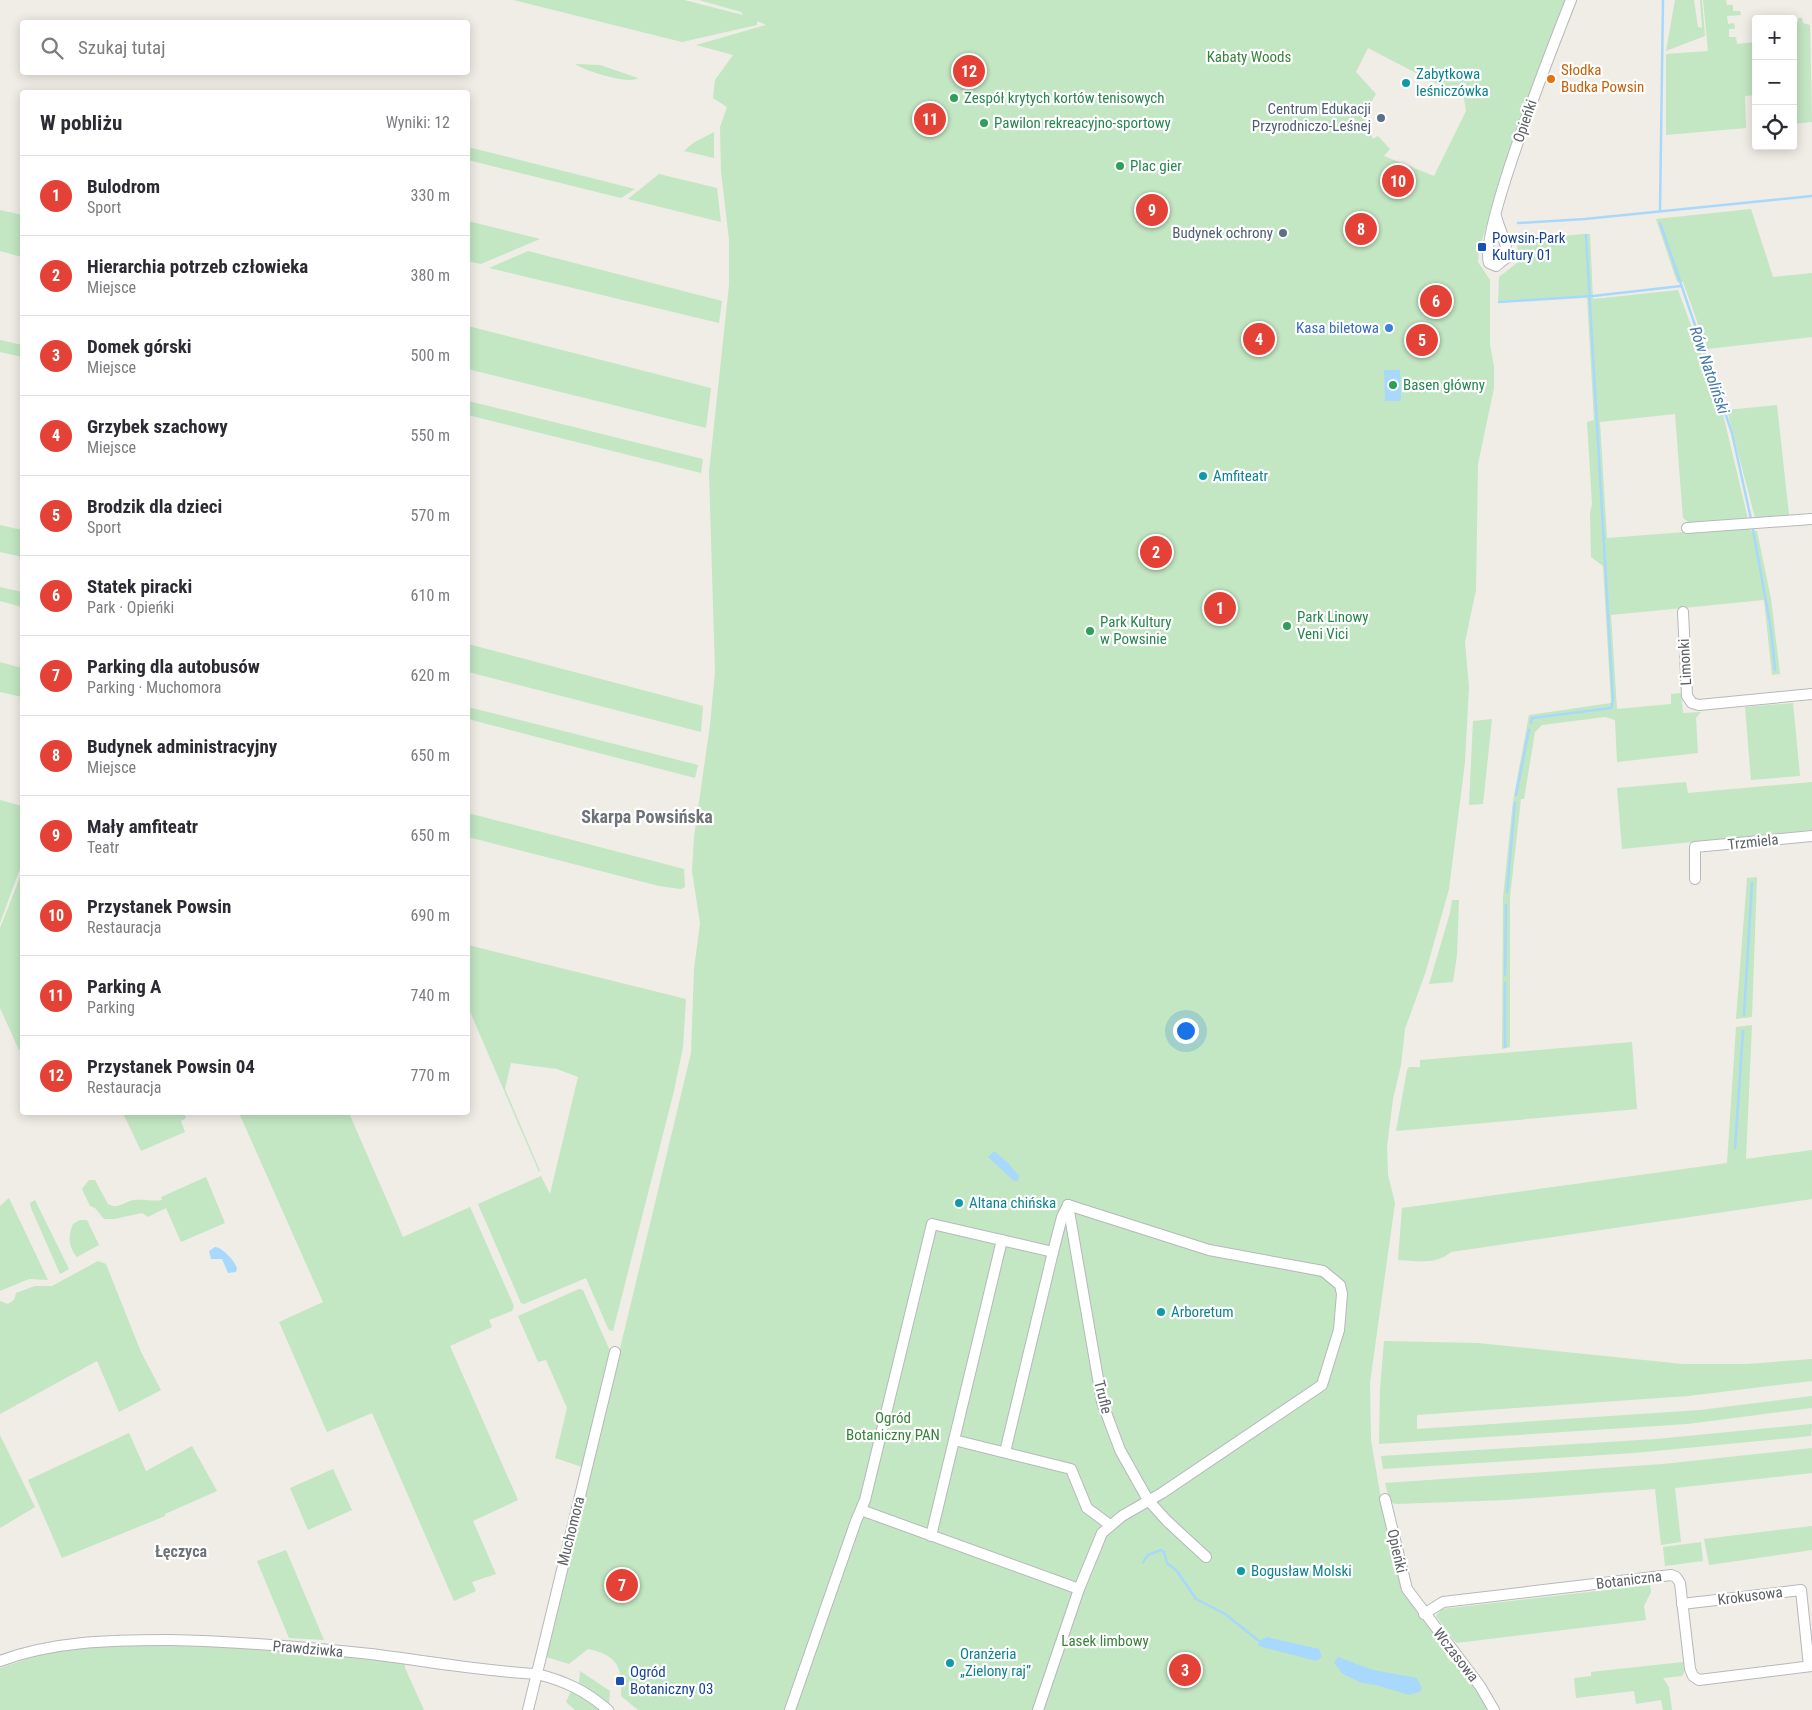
<!DOCTYPE html>
<html lang="pl">
<meta charset="utf-8">
<style>
:root{--surface:#fff;--page:#f7f7f7;--text:#2b2b33;--muted:#7c7c81;--line:#e1e1e2;--accent:#e44236}
body{margin:0;font-family:"Roboto Condensed",sans-serif;background:var(--page);color:var(--text)}
.controls{position:absolute;right:15px;top:15px;display:grid;overflow:hidden;border-radius:5px;box-shadow:0 2px 12px #0003}
.controls button{width:45px;height:45px;display:grid;place-items:center;padding:0;border:0;border-bottom:1px solid var(--line);background:var(--surface);color:var(--text);font:25px sans-serif}
.you{position:absolute;left:1185px;top:1030px;width:18px;height:18px;margin:-12px;border:4px solid #fff;border-radius:50%;background:#1a73e8;box-shadow:0 0 0 8px #1a73e833}
.badge{display:grid;place-items:center;width:32px;height:32px;border-radius:50%;background:var(--accent);color:#fff;font-size:16px;font-weight:700}
.pin{position:absolute;translate:-50% -50%;border:2px solid #fff;box-shadow:0 1px 5px #0006}
.list{margin:0;padding:0;list-style:none}
h2{display:flex;justify-content:space-between;align-items:center;height:65px;margin:0;padding:0 20px;font-size:21px}
h2 small{font-size:16px;font-weight:400;color:var(--muted)}
.list li{display:grid;grid-template-columns:32px 1fr auto;gap:15px;align-items:center;box-sizing:border-box;height:80px;padding:0 20px;border-top:1px solid var(--line)}
.list b{display:block;font-size:19px;white-space:nowrap}
.list p{margin:0;font-size:16px;white-space:nowrap;color:var(--muted)}
.list em{font-size:16px;font-style:normal;color:var(--muted)}
.icon{flex:none;width:28px;height:28px;fill:none;stroke:currentColor;stroke-width:2;stroke-linecap:round;stroke-linejoin:round}
.map{position:relative;flex:none;width:1812px;height:1710px;overflow:hidden}
.search{position:absolute;background:var(--surface);box-shadow:0 2px 12px #0003;left:20px;top:20px;width:450px;height:55px;display:flex;align-items:center;gap:12px;box-sizing:border-box;padding:0 18px;border-radius:5px;color:var(--muted);font-size:19px}
.panel{position:absolute;background:var(--surface);box-shadow:0 2px 12px #0003;left:20px;top:90px;width:450px;height:1025px;border-radius:5px}
.map>svg:first-child{display:block}
</style>
<div class="map">
<svg width="1812" height="1710" viewBox="0 0 1812 1710">
<rect width="100%" height="100%" fill="#efede5"/>
<g fill="#c3e6c3" fill-rule="evenodd">
<path d="M513,0H684L743,15L741,12L699,0H1565L1501,178L1479,250L1478,262L1490,280V345L1494,366V388L1478,464L1476,590L1465,642L1469,687L1465,762L1449,889L1426,971L1405,1029L1401,1065L1393,1099L1387,1146L1388,1175L1395,1203L1370,1383L1371,1440L1381,1499L1402,1590L1444,1648C1447,1664 1455,1661 1463,1670C1474,1681 1481,1697 1489,1710H638L621,1696C623,1667 617,1655 588,1649L569,1664L546,1657L691,1053L694,969L700,923L692,871L694,837L710,725L715,672L709,472L729,285V240L721,171L720,127L727,107L713,98L715,80L733,55L696,45L766,25L757,21V25L682,42ZM1368,48L1464,98L1466,111L1434,176L1384,156L1390,149L1378,136L1373,139L1363,116L1376,94L1356,72Z"/>
<polygon points="1675,0 1694,0 1698,27 1702,28 1700,0 1702,0 1705,36 1666,51"/>
<polygon points="1703,0 1726,0 1727,5 1733,5 1733,11 1740,11 1741,15 1727,16 1728,24 1734,23 1735,29 1729,29 1729,37 1736,37 1737,44 1756,42 1756,95 1745,96 1746,128 1666,135 1666,54 1708,51"/>
<polygon points="1798,18 1802,18 1803,23 1810,25 1812,122 1793,124 1793,23 1798,22"/>
<path d="M575,64L600,65L638,78C630,85 584,71 575,64Z"/>
<polygon points="714,132 714,158 684,151 693,143"/>
<polygon points="468,147 635,189 621,198 468,160"/>
<polygon points="659,174 717,188 721,222 628,199"/>
<polygon points="1751,209 1773,277 1812,273 1812,337 1707,349 1683,282 1677,282 1656,219"/>
<polygon points="0,210 22,215 22,257 0,251"/>
<polygon points="468,221 540,239 481,264 468,261"/>
<polygon points="1583,234 1590,234 1593,299 1678,290 1722,410 1748,519 1691,524 1683,518 1675,414 1600,422 1607,538 1750,527 1751,531 1757,531 1771,599 1780,674 1772,675 1764,600 1611,615 1617,709 1671,704 1671,694 1681,693 1683,713 1701,712 1696,718 1698,753 1617,762 1615,720 1605,717 1542,725 1535,732 1524,799 1521,799 1510,897 1510,1047 1502,1049 1503,897 1513,801 1529,715 1611,703 1603,566 1591,557 1590,513 1592,504 1587,422 1594,420 1587,296 1498,303 1499,277 1517,263 1518,240"/>
<polygon points="528,251 722,301 719,323 489,268"/>
<polygon points="468,326 711,388 706,428 468,369"/>
<polygon points="0,340 22,345 22,357 0,352"/>
<polygon points="468,401 703,459 701,473 468,415"/>
<polygon points="1777,405 1789,515 1755,518 1727,410"/>
<polygon points="0,525 22,530 22,557 0,552"/>
<polygon points="0,587 22,592 22,607 0,601"/>
<polygon points="468,644 703,706 701,732 468,672"/>
<polygon points="0,662 22,668 22,697 0,692"/>
<polygon points="1793,703 1800,776 1751,780 1745,707"/>
<polygon points="468,707 698,765 695,778 468,719"/>
<polygon points="1492,719 1483,804 1469,805 1473,721"/>
<polygon points="1686,782 1688,793 1812,782 1812,830 1622,849 1617,788"/>
<polygon points="0,800 22,806 22,863 0,923"/>
<polygon points="468,813 684,869 685,887 681,889 659,886 468,837"/>
<polygon points="22,872 22,1049 19,1050 0,1008 0,928"/>
<polygon points="1757,877 1752,1017 1736,1019 1747,878"/>
<polygon points="1452,900 1459,900 1457,955 1453,982 1429,984 1450,913"/>
<polygon points="468,945 686,999 683,1047 674,1091 613,1331 609,1330 607,1326 586,1278 524,1304 521,1303 478,1204 541,1176 550,1194 578,1077 557,1069 511,1063 505,1089 540,1171 539,1172 468,1007"/>
<path d="M1752,1025L1746,1159L1812,1150V1199L1451,1252C1436,1265 1417,1261 1398,1260L1402,1208L1727,1163L1736,1027Z"/>
<polygon points="1632,1042 1637,1109 1396,1131 1407,1070 1409,1067 1420,1067 1420,1060"/>
<polygon points="123,1113 184,1113 186,1118 181,1121 185,1132 141,1151"/>
<polygon points="239,1113 349,1113 403,1237 470,1207 514,1306 512,1311 489,1320 492,1327 450,1346 518,1500 473,1521 496,1574 472,1582 476,1591 454,1601 372,1413 327,1432 279,1322 323,1302"/>
<path d="M206,1177L225,1223L181,1242L166,1208L148,1217L142,1213L114,1219H104L95,1208L90,1206L82,1189L89,1180H95L108,1204C117,1209 122,1204 130,1201C139,1198 152,1202 162,1200L161,1197Z"/>
<polygon points="9,1198 48,1280 29,1279 0,1291 0,1206"/>
<polygon points="35,1200 69,1269 60,1274 31,1208 30,1203"/>
<path d="M80,1220H87L99,1245L77,1257C68,1247 68,1236 73,1224Z"/>
<polygon points="98,1261 106,1264 141,1352 161,1390 119,1412 97,1361 0,1414 0,1301 8,1304 14,1300 16,1293 35,1286 52,1286"/>
<polygon points="579,1289 583,1290 610,1351 582,1467 555,1458 567,1408 546,1360 538,1362 518,1316"/>
<polygon points="1384,1341 1478,1343 1683,1364 1746,1364 1812,1359 1812,1381 1688,1396 1417,1415 1417,1429 1700,1410 1812,1396 1812,1408 1687,1424 1379,1444 1380,1389"/>
<polygon points="1812,1424 1811,1436 1634,1453 1383,1469 1381,1456 1656,1439"/>
<polygon points="129,1433 146,1471 192,1446 217,1491 165,1514 165,1516 62,1558 28,1480"/>
<polygon points="0,1435 35,1507 0,1528"/>
<polygon points="1812,1448 1812,1473 1675,1488 1681,1542 1661,1545 1655,1489 1506,1500 1396,1504 1390,1502 1385,1483 1663,1464"/>
<polygon points="333,1469 352,1510 308,1530 290,1488"/>
<polygon points="1812,1526 1812,1550 1709,1565 1704,1539"/>
<polygon points="1701,1542 1703,1561 1665,1566 1663,1547"/>
<polygon points="286,1550 324,1640 289,1638 257,1561"/>
<polygon points="1650,1585 1651,1592 1644,1606 1646,1620 1456,1643 1436,1616 1442,1609"/>
<polygon points="91,1645 221,1646 321,1653 405,1663 405,1668 424,1710 0,1710 0,1668 50,1651"/>
<polygon points="1683,1662 1684,1673 1682,1676 1663,1678 1669,1687 1672,1710 1663,1710 1661,1700 1636,1704 1634,1691 1576,1698 1574,1678 1591,1676 1591,1672"/>
<polygon points="580,1671 610,1691 609,1706 579,1683"/>
<polygon points="572,1689 600,1710 575,1710 566,1702"/>
</g>
<g fill="#a8d9fc">
<polygon points="1384,370 1400,370 1401,401 1385,401"/>
<polygon points="994,1151 1008,1163 1019,1176 1018,1181 1014,1181 988,1157"/>
<path d="M215,1247C223,1248 234,1260 237,1268L236,1272L228,1273L222,1259H211L209,1251Z"/>
<polygon points="1267,1637 1319,1649 1322,1657 1316,1661 1258,1646 1259,1641"/>
<polygon points="1338,1657 1373,1670 1417,1678 1422,1688 1420,1692 1409,1695 1376,1685 1362,1683 1343,1674 1334,1663"/>
</g>
<g fill="none" stroke-linecap="round" stroke-linejoin="round">
<g stroke="#a8d9fc" stroke-width="2.5">
<polyline points="1660,210 1663,0"/>
<polyline points="1518,223 1585,219 1812,196"/>
<polyline points="1660,223 1732,433 1751,519"/>
<polyline points="1499,302 1593,296 1681,286"/>
<polyline points="1753,530 1771,629 1775,670"/>
<polyline points="1531,723 1532,718 1611,708 1613,700 1586,235"/>
<polyline points="1516,795 1529,730"/>
<polyline points="1507,892 1515,803"/>
<polyline points="1505,975 1506,905"/>
<polyline points="1744,1015 1752,883"/>
<polyline points="1505,1047 1505,983"/>
<polyline points="1735,1148 1743,1031"/>
<polyline points="1143,1562 1148,1555 1161,1550 1164,1552 1167,1563 1177,1571 1196,1599 1225,1614 1259,1641"/>
</g>
<defs>
<g id="minor">
<path d="M1496,216C1499,230 1509,245 1506,258L1496,266L1489,263C1478,235 1556,38 1571,0"/>
<polyline points="1687,528 1812,519"/>
<polyline points="1683,612 1687,696 1692,703 1699,705 1812,694"/>
<polyline points="1695,879 1695,847 1812,836"/>
<polyline points="1068,1205 1102,1402 1120,1450 1148,1500 1167,1521 1206,1557"/>
<polyline points="954,1440 1071,1469 1087,1508 1110,1525"/>
<polyline points="1005,1452 1053,1252 1062,1217 1068,1205"/>
<polyline points="1385,1499 1407,1589 1480,1686 1494,1710"/>
<polyline points="861,1510 1079,1589"/>
<polyline points="931,1536 1002,1240"/>
<polyline points="1682,1604 1801,1590 1809,1666"/>
<polyline points="1424,1614 1443,1602 1671,1575 1676,1577 1680,1583 1690,1669 1693,1676 1699,1680 1812,1666"/>
<path d="M0,1661C54,1641 111,1640 168,1640C236,1641 304,1647 371,1654C426,1661 481,1671 537,1674C565,1681 586,1691 608,1710"/>
<polyline points="528,1710 615,1352"/>
<polyline points="790,1710 856,1521 865,1500 932,1224 1053,1252"/>
<polyline points="1038,1710 1079,1589 1102,1533 1122,1516 1162,1493 1322,1385 1339,1330 1342,1294 1340,1285 1323,1271 1209,1250 1068,1205"/>
</g>
</defs>
<use href="#minor" stroke="#b6b8bc" stroke-width="12"/>
<use href="#minor" stroke="#fff" stroke-width="10"/>
</g>
<circle fill="#e8710a" stroke="#fff" stroke-width="2" cx="1551" cy="79" r="5"/>
<g fill="#0f9aa8" stroke="#fff" stroke-width="2">
<circle cx="1406" cy="83" r="5"/>
<circle cx="1203" cy="476" r="5"/>
<circle cx="959" cy="1203" r="5"/>
<circle cx="1161" cy="1312" r="5"/>
<circle cx="1241" cy="1571" r="5"/>
<circle cx="950" cy="1663" r="5"/>
</g>
<g fill="#2e9e5b" stroke="#fff" stroke-width="2">
<circle cx="954" cy="98" r="5"/>
<circle cx="984" cy="123" r="5"/>
<circle cx="1120" cy="166" r="5"/>
<circle cx="1393" cy="385" r="5"/>
<circle cx="1287" cy="626" r="5"/>
<circle cx="1090" cy="631" r="5"/>
</g>
<g fill="#5c6f8a" stroke="#fff" stroke-width="2">
<circle cx="1381" cy="118" r="5"/>
<circle cx="1283" cy="233" r="5"/>
</g>
<g fill="#1a4fb4" stroke="#fff" stroke-width="2">
<rect x="1477" y="242" width="10" height="10" rx="2.5"/>
<rect x="615" y="1676" width="10" height="10" rx="2.5"/>
</g>
<circle fill="#3f7fe0" stroke="#fff" stroke-width="2" cx="1389" cy="328" r="5"/>
<g text-anchor="middle" stroke-width="4.5" stroke-linejoin="round" paint-order="stroke">
<g font-size="15" fill="#37823a" stroke="#fff">
<text x="1249" y="62">Kabaty Woods</text>
<text x="893" y="1423">Ogród<tspan x="893" dy="17">Botaniczny PAN</tspan></text>
<text x="1105" y="1646">Lasek limbowy</text>
</g>
<g font-size="15" fill="#c56008" stroke="#fff" text-anchor="start">
<text x="1561" y="75">Słodka<tspan x="1561" dy="17">Budka Powsin</tspan></text>
</g>
<g font-size="15" fill="#0d838f" stroke="#fff" text-anchor="start">
<text x="1416" y="79">Zabytkowa<tspan x="1416" dy="17">leśniczówka</tspan></text>
<text x="1213" y="481">Amfiteatr</text>
<text x="969" y="1208">Altana chińska</text>
<text x="1171" y="1317">Arboretum</text>
<text x="1251" y="1576">Bogusław Molski</text>
<text x="960" y="1659">Oranżeria<tspan x="960" dy="17">„Zielony raj”</tspan></text>
</g>
<g font-size="15" fill="#27864d" stroke="#fff" text-anchor="start">
<text x="964" y="103">Zespół krytych kortów tenisowych</text>
<text x="994" y="128">Pawilon rekreacyjno-sportowy</text>
<text x="1130" y="171">Plac gier</text>
<text x="1403" y="390">Basen główny</text>
<text x="1297" y="622">Park Linowy<tspan x="1297" dy="17">Veni Vici</tspan></text>
<text x="1100" y="627">Park Kultury<tspan x="1100" dy="17">w Powsinie</tspan></text>
</g>
<g font-size="15" fill="#4e5e75" stroke="#fff" text-anchor="end">
<text x="1371" y="114">Centrum Edukacji<tspan x="1371" dy="17">Przyrodniczo-Leśnej</tspan></text>
<text x="1273" y="238">Budynek ochrony</text>
</g>
<g font-size="15" fill="#5d6165" stroke="#fff">
<text transform="translate(1525 121) rotate(-71)" y="5">Opieńki</text>
<text transform="translate(1685 662) rotate(-93)" y="5">Limonki</text>
<text transform="translate(1753 842) rotate(-6)" y="5">Trzmiela</text>
<text transform="translate(1103 1397) rotate(76)" y="5">Trufle</text>
<text transform="translate(571 1531) rotate(-76)" y="5">Muchomora</text>
<text transform="translate(1397 1551) rotate(77)" y="5">Opieńki</text>
<text transform="translate(1629 1580) rotate(-7)" y="5">Botaniczna</text>
<text transform="translate(1750 1596) rotate(-7)" y="5">Krokusowa</text>
<text transform="translate(308 1649) rotate(5)" y="5">Prawdziwka</text>
<text transform="translate(1456 1655) rotate(52)" y="5">Wczasowa</text>
</g>
<g font-size="15" fill="#164399" stroke="#fff" text-anchor="start">
<text x="1492" y="243">Powsin-Park<tspan x="1492" dy="17">Kultury 01</tspan></text>
<text x="630" y="1677">Ogród<tspan x="630" dy="17">Botaniczny 03</tspan></text>
</g>
<g font-size="15" fill="#366cbe" stroke="#fff" text-anchor="end">
<text x="1379" y="333">Kasa biletowa</text>
</g>
<g font-size="16" font-style="italic" fill="#4479ae" stroke="#fff">
<text transform="translate(1710 370) rotate(71)" y="6">Rów Natoliński</text>
</g>
<g font-size="16" font-weight="bold" fill="#6e7377" stroke="#fff">
<text x="181" y="1557">Łęczyca</text>
</g>
<g font-size="18" font-weight="bold" fill="#6e7377" stroke="#fff">
<text x="647" y="823">Skarpa Powsińska</text>
</g>
</g>
</svg>
<div class="controls">
<button>+</button>
<button>−</button>
<button><svg class="icon" aria-label="locate" viewBox="0 0 24 24"><circle cx="12" cy="12" r="6"/><path d="M12 2v4M12 18v4M2 12h4M18 12h4"/></svg></button>
</div>
<div class="you"></div>
<div class="pin badge" style="left:1220px;top:608px">1</div>
<div class="pin badge" style="left:1156px;top:552px">2</div>
<div class="pin badge" style="left:1185px;top:1670px">3</div>
<div class="pin badge" style="left:1259px;top:339px">4</div>
<div class="pin badge" style="left:1422px;top:340px">5</div>
<div class="pin badge" style="left:1436px;top:301px">6</div>
<div class="pin badge" style="left:622px;top:1585px">7</div>
<div class="pin badge" style="left:1361px;top:229px">8</div>
<div class="pin badge" style="left:1152px;top:210px">9</div>
<div class="pin badge" style="left:1398px;top:181px">10</div>
<div class="pin badge" style="left:930px;top:119px">11</div>
<div class="pin badge" style="left:969px;top:71px">12</div>
<div class="search"><svg class="icon" aria-label="search" viewBox="0 0 24 24"><circle cx="10" cy="10" r="6"/><path d="M15 15l6 6"/></svg>Szukaj tutaj</div>
<section class="panel">
<h2>W pobliżu<small>Wyniki: 12</small></h2>
<ul class="list">
<li><span class="badge">1</span><div><b>Bulodrom</b><p>Sport</p></div><em>330 m</em></li>
<li><span class="badge">2</span><div><b>Hierarchia potrzeb człowieka</b><p>Miejsce</p></div><em>380 m</em></li>
<li><span class="badge">3</span><div><b>Domek górski</b><p>Miejsce</p></div><em>500 m</em></li>
<li><span class="badge">4</span><div><b>Grzybek szachowy</b><p>Miejsce</p></div><em>550 m</em></li>
<li><span class="badge">5</span><div><b>Brodzik dla dzieci</b><p>Sport</p></div><em>570 m</em></li>
<li><span class="badge">6</span><div><b>Statek piracki</b><p>Park · Opieńki</p></div><em>610 m</em></li>
<li><span class="badge">7</span><div><b>Parking dla autobusów</b><p>Parking · Muchomora</p></div><em>620 m</em></li>
<li><span class="badge">8</span><div><b>Budynek administracyjny</b><p>Miejsce</p></div><em>650 m</em></li>
<li><span class="badge">9</span><div><b>Mały amfiteatr</b><p>Teatr</p></div><em>650 m</em></li>
<li><span class="badge">10</span><div><b>Przystanek Powsin</b><p>Restauracja</p></div><em>690 m</em></li>
<li><span class="badge">11</span><div><b>Parking A</b><p>Parking</p></div><em>740 m</em></li>
<li><span class="badge">12</span><div><b>Przystanek Powsin 04</b><p>Restauracja</p></div><em>770 m</em></li>
</ul>
</section>
</div>
